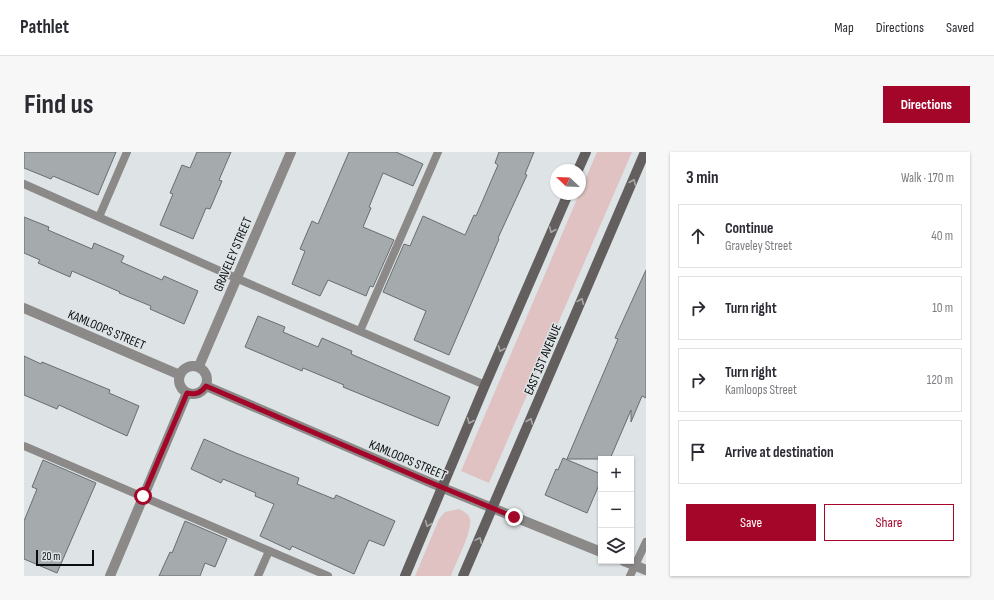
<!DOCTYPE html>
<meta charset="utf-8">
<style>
:root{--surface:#fff;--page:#f7f7f7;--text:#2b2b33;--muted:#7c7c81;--line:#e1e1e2;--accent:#a4062a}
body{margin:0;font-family:"Sofia Sans Condensed",sans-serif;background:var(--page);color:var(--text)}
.controls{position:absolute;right:12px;bottom:12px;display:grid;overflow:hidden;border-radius:0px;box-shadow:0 1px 3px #0004}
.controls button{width:36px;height:36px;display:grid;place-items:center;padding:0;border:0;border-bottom:1px solid var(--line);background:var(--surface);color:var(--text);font:20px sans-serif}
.compass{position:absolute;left:526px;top:12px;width:36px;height:36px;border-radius:50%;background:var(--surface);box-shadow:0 1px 3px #0004;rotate:293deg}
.scale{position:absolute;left:12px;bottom:10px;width:58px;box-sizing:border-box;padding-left:4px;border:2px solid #0b0d0e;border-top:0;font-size:11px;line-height:14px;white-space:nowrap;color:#0b0d0e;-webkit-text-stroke:3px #dee4e6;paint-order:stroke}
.stop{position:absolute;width:12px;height:12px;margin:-9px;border:3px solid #a4062a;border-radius:50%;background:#fff}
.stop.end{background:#a4062a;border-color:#fff;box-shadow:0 1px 4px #0008}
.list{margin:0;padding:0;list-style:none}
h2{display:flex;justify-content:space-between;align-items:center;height:52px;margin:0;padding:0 16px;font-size:17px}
h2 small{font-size:13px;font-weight:400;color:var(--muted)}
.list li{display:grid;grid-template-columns:26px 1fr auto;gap:12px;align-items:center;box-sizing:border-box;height:64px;margin:0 8px 8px;padding:0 8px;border:1px solid var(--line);border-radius:0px}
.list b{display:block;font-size:15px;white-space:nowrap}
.list p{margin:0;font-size:13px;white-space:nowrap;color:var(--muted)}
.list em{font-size:13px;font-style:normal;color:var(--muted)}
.actions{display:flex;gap:8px;padding:12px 16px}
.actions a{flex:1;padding:9px 0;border:1px solid var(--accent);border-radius:0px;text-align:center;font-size:14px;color:var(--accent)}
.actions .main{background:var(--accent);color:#fff}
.icon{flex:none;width:22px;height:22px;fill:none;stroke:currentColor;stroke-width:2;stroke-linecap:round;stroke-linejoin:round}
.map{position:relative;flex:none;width:622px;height:424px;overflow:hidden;border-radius:0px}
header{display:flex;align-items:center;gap:24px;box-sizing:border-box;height:56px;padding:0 20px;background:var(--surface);border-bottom:1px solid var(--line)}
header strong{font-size:19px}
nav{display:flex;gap:22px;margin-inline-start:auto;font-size:14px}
.intro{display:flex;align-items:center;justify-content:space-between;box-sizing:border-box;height:96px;padding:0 24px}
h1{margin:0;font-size:28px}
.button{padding:10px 18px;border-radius:0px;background:var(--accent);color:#fff;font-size:14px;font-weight:700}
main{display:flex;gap:24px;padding:0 24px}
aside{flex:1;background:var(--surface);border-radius:0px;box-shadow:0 1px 3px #0004}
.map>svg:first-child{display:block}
</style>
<header>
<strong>Pathlet</strong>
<nav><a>Map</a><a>Directions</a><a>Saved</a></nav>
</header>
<div class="intro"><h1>Find us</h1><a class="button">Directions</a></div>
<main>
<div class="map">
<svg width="622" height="424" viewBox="0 0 622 424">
<rect width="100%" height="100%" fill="#dee4e6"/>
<g fill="#dfc2c1">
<polygon points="573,0 608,0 465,331 437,319"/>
<path d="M435,357C439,359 445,362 446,367C449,378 431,412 427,424H391L415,367L421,360Z"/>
</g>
<g fill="#a5abad" stroke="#686e6f">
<polygon points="0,0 92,0 74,43 29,24 27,27 0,16"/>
<polygon points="173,0 207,0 195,28 198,29 186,57 182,56 169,87 136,73 149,42 146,41 158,13 166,16"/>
<polygon points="325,0 372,0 399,12 389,34 359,21 345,55 347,56 339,75 370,88 349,135 346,134 342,144 304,128 296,144 268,132 281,99 276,97 288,69 294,72"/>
<polygon points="475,0 510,0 501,22 503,23 474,86 475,87 425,203 390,188 402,159 359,140 380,92 386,94 399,64 441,83 450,63 452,64 474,13 471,11"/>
<polygon points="0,65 25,75 24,78 68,97 70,91 100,104 97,110 138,128 140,124 174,139 160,172 126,157 127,154 95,141 96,140 48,119 46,125 14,111 16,108 0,101"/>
<polygon points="622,118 622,246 618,244 607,270 607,258 586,307 543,307 594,187 591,186"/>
<polygon points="234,164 261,175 259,180 294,195 298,186 328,199 327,202 426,245 414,274 319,235 320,233 279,216 278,219 221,195"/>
<polygon points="0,204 17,212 18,210 86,238 85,241 115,254 103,284 35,253 33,257 0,243"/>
<polygon points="180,287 212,301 275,326 273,332 310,347 312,343 371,369 360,394 345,388 330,422 268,394 266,398 236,384 250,352 231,344 232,341 199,327 197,331 167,317"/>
<polygon points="539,306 577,322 577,328 563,361 521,343 532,317 534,318"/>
<polygon points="19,308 72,331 33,421 0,407 0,369 13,337 8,335"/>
<polygon points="161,369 203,387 191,415 181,411 176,424 135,424 146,400 148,401"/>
</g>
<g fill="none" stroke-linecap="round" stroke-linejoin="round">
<g stroke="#8c8989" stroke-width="8">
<polyline points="0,32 212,126 461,233"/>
<polyline points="75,65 103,0"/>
<polyline points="336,179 414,0"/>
<polyline points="0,294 304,424"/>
<polyline points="234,424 245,399"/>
<polyline points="606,424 622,390"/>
</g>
<g stroke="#8c8989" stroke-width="10">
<polyline points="0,156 156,223"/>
<circle cx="169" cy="228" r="14"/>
<polyline points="175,214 267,0"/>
<polyline points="182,234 419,336 577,400"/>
<polyline points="600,409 622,418"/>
<polyline points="86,424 163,241"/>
</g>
<g stroke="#635f5f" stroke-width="10">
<polyline points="554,18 562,0"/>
<polyline points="381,424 461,233 544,42"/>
<polyline points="439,424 621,0"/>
</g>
</g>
<defs><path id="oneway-chevron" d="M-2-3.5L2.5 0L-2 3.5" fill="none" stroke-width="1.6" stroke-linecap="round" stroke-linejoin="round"/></defs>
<g stroke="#a7a8a9">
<use href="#oneway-chevron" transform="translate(609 30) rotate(-67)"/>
<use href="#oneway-chevron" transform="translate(528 78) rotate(113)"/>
<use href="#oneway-chevron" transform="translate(557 149) rotate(-67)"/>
<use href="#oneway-chevron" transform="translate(477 197) rotate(113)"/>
<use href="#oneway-chevron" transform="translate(446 269) rotate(113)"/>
<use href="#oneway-chevron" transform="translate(506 269) rotate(-67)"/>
<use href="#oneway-chevron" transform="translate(404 372) rotate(113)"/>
<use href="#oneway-chevron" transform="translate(455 388) rotate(-66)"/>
</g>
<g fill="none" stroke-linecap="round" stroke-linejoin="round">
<path stroke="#a4062a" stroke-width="5" d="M119,344L163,241C172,243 177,241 182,234L398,327L490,365"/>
</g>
<g text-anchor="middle" stroke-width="3" stroke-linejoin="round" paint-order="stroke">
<g font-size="13" fill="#0b0d0e" stroke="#dee4e6">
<text transform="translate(208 102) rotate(-67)" y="5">GRAVELEY STREET</text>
<text transform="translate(83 177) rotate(23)" y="5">KAMLOOPS STREET</text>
<text transform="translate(518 207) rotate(-67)" y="5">EAST 1ST AVENUE</text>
<text transform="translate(384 307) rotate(23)" y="5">KAMLOOPS STREET</text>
</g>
</g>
</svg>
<div class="controls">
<button>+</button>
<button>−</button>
<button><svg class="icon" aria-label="layers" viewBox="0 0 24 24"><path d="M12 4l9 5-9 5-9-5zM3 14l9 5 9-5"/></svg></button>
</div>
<svg class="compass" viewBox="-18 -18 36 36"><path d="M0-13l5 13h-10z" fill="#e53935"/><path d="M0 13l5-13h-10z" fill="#7c7c81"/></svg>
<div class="scale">20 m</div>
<div class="stop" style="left:119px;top:344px"></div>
<div class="stop end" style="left:490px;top:365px"></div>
</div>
<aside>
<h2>3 min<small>Walk · 170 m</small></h2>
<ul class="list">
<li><svg class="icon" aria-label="ahead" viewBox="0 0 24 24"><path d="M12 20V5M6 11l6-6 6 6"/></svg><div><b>Continue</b><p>Graveley Street</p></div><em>40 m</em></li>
<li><svg class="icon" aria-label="right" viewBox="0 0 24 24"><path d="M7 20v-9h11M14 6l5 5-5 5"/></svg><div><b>Turn right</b></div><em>10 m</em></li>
<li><svg class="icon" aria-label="right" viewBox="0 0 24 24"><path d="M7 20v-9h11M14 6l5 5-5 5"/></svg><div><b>Turn right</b><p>Kamloops Street</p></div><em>120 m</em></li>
<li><svg class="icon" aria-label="arrive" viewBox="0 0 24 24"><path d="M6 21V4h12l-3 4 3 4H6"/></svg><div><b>Arrive at destination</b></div></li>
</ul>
<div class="actions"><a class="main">Save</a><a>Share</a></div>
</aside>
</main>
